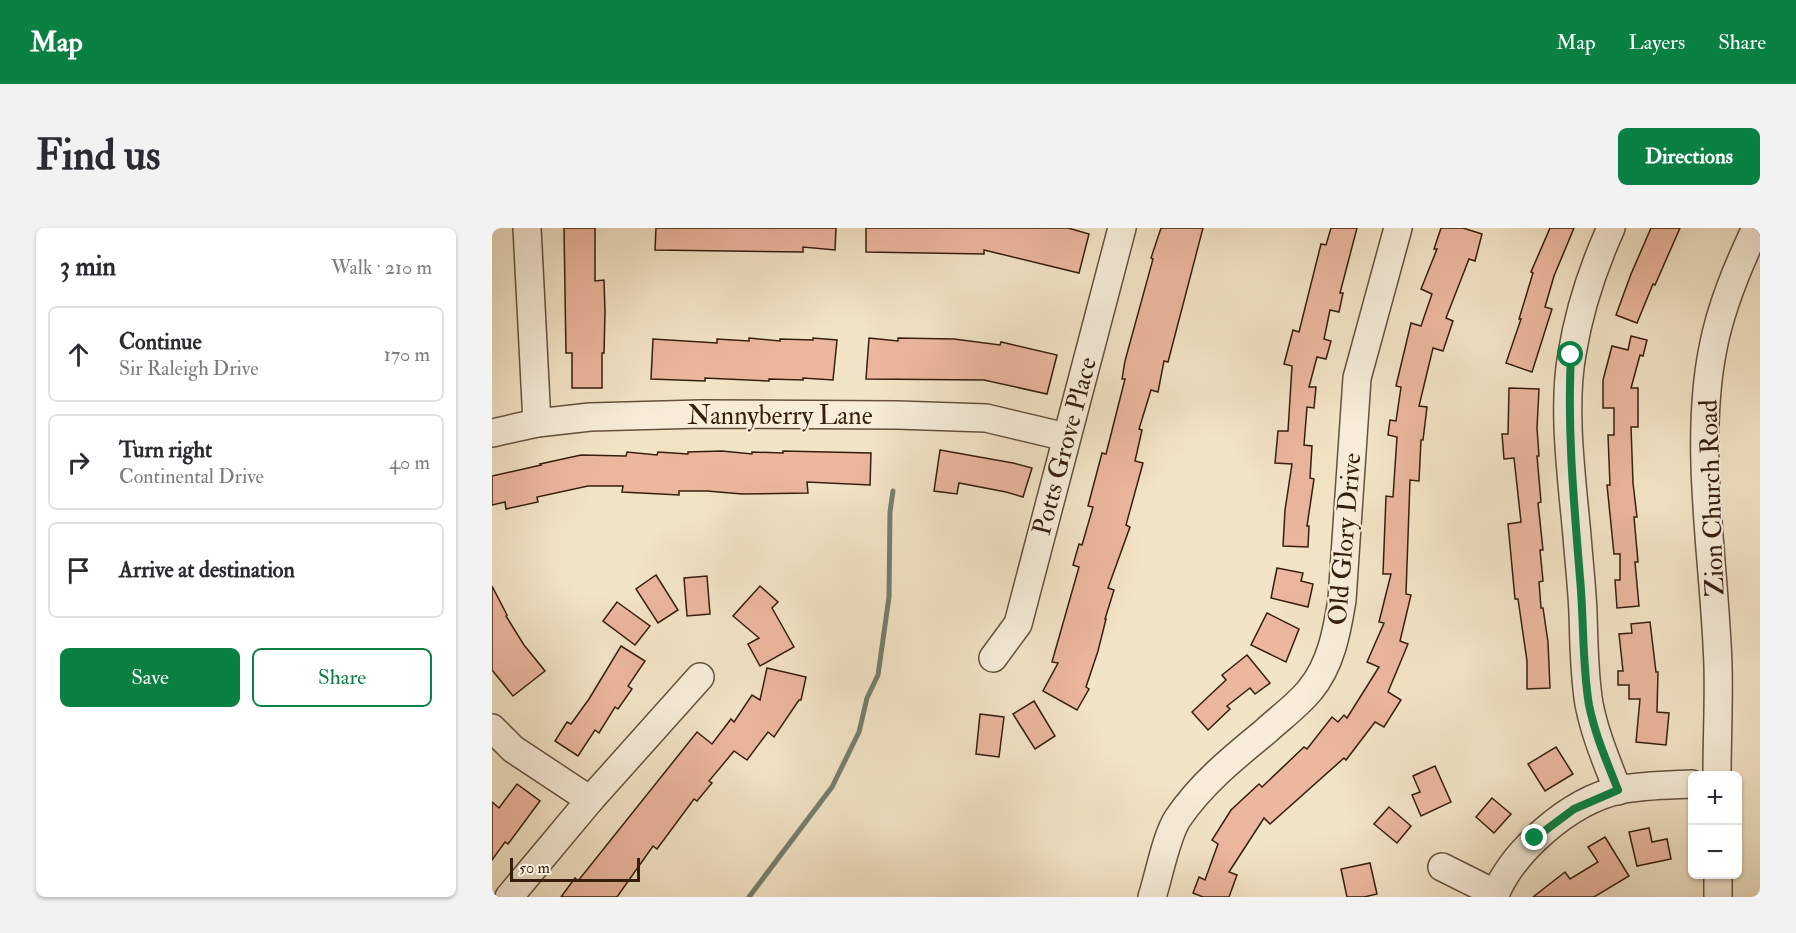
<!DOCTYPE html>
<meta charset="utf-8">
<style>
:root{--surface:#fff;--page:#f2f2f3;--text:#2b2b33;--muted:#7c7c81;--line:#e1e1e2;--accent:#0b8043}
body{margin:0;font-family:"IM FELL Double Pica",serif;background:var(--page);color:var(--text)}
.controls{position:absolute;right:18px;bottom:18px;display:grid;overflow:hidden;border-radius:9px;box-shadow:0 2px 4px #0004}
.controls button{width:54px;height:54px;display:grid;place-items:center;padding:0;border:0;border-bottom:2px solid var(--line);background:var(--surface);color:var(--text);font:30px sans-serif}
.scale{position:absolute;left:18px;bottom:15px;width:130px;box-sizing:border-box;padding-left:6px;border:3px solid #361e0f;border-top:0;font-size:16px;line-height:21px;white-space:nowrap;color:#361e0f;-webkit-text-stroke:4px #f7edda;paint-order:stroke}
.stop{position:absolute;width:18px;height:18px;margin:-14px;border:4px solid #0b8043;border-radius:50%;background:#fff}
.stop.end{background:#0b8043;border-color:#fff;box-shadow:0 2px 6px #0008}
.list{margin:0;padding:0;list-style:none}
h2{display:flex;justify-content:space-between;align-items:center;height:78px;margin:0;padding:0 24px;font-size:26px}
h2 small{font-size:20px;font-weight:400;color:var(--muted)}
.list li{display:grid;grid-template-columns:39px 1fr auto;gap:18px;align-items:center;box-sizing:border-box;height:96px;margin:0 12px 12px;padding:0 12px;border:2px solid var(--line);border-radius:9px}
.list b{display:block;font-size:22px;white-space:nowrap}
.list p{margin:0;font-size:20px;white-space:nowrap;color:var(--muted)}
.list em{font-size:20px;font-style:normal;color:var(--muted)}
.actions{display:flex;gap:12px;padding:18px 24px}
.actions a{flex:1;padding:14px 0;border:2px solid var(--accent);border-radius:9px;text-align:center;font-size:21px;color:var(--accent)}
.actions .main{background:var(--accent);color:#fff}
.icon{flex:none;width:33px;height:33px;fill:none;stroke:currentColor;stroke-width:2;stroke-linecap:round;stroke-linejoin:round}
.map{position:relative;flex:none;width:1268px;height:669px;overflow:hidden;border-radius:9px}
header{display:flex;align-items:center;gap:36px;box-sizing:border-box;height:84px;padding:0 30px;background:var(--accent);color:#fff}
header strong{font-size:28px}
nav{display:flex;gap:33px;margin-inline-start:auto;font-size:21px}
.intro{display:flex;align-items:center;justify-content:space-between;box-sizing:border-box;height:144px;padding:0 36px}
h1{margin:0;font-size:42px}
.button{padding:15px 27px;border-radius:9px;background:var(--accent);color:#fff;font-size:21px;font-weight:700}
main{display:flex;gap:36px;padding:0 36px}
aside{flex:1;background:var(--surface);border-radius:9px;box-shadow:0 2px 4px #0004}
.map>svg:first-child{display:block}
</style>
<header>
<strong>Map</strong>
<nav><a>Map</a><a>Layers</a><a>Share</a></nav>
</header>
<div class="intro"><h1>Find us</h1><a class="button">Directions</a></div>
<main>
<aside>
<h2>3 min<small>Walk · 210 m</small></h2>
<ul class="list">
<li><svg class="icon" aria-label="ahead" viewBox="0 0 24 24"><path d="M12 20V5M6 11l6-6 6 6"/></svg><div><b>Continue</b><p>Sir Raleigh Drive</p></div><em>170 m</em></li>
<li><svg class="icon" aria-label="right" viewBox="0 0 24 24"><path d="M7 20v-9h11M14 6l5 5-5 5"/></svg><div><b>Turn right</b><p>Continental Drive</p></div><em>40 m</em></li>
<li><svg class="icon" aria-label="arrive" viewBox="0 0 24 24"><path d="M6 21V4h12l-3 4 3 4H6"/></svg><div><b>Arrive at destination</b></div></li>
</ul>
<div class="actions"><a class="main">Save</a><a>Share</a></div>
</aside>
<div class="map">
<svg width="1268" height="669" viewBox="0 0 1268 669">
<rect width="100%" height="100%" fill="#f2e4c6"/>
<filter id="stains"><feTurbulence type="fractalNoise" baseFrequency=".00333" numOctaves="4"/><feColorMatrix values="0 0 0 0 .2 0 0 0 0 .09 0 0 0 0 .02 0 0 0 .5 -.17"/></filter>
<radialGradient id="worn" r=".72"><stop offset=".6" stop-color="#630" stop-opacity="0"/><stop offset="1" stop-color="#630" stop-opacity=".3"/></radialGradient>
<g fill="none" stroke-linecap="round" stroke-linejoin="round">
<polyline stroke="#737f6f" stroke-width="5" points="257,669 340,559 367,504 375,470 386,447 397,369 398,284 401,263"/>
</g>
<g fill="#ebb79f" stroke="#361e0f" stroke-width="1.5">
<polygon points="72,0 103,0 103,53 112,52 113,84 112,125 110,125 110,160 80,160 80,125 74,125"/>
<polygon points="164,0 344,0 343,22 311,19 311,24 163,22"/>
<polygon points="374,0 576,0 597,6 587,45 492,22 492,26 374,24"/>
<polygon points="669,0 711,0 676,134 672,133 666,164 659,162 647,201 650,202 643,233 651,235 634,297 638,299 616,360 622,362 613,391 614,391 606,423 594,459 597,461 585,482 551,463 566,435 560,434 587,339 581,337 587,316 590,317 601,279 596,278 610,225 614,226 633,151 630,151 633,133 661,31 659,30"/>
<polygon points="839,0 865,0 848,65 851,65 847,84 838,82 832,111 839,113 834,131 825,129 817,159 824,159 822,180 815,179 812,217 820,218 818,250 822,251 815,298 817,298 816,319 791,318 793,282 800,236 783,235 786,203 796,203 800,138 792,136 801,102 807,104 829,16 834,17"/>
<polygon points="949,0 971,0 990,6 983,33 977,31 954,90 961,93 951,123 941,120 927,178 935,179 931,212 929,212 927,253 918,252 914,366 919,367 908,413 916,416 896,464 909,472 892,499 883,494 854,532 852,530 778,596 772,590 737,644 745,647 737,669 711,669 701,665 707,649 713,652 726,616 720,612 739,582 767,556 770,559 812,519 815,521 840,489 846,494 852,487 855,490 887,439 875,434 892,395 887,394 899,346 891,346 894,268 901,269 905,209 896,207 898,192 904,193 909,159 904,158 919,95 929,98 940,66 929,61 945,21 942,21"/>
<polygon points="1058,0 1082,0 1062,48 1053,79 1060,81 1040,144 1014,135 1029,91 1027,91 1041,45 1039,44"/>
<polygon points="1159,0 1188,0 1163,57 1161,56 1145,95 1124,87 1139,46"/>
<polygon points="1139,108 1155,112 1151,128 1148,127 1139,160 1146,160 1146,199 1139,199 1141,255 1145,289 1142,289 1146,334 1143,334 1147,378 1125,380 1123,352 1128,352 1128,326 1122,326 1115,257 1118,257 1116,207 1122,207 1122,180 1111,180 1111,152 1120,118 1136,122"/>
<polygon points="257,110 288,113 288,111 321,112 321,110 345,112 341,152 311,150 311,152 277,151 277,153 213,150 213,153 159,151 161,111 225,115 225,111 257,113"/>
<polygon points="377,110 406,113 406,110 462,111 508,117 509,114 565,127 555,166 492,152 374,151"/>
<polygon points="1017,160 1047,161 1045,200 1047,228 1045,228 1049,274 1046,275 1051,322 1048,322 1051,353 1047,354 1049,380 1051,380 1056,414 1058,460 1035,461 1035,433 1026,371 1023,371 1016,296 1029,294 1022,230 1012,231 1010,206 1016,206"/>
<polygon points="448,222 521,235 540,240 531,269 514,264 467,255 465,266 442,263"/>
<polygon points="230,223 260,226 260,224 291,225 291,223 379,225 378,257 315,254 316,265 250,266 215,263 187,263 187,267 130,264 131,258 96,258 45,269 46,274 14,281 13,274 0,277 0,248 49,237 48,236 89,227 134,228 135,224 165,227 166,224 196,226 196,224"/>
<polygon points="785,340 811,345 809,353 821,356 816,379 779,370"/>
<polygon points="164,347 186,382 166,395 144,361"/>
<polygon points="215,348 218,386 195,388 192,350"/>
<polygon points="0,358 15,387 14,388 32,417 53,443 21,468 0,442"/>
<polygon points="268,358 286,374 280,380 302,419 268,438 256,416 267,410 241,388"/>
<polygon points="125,374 158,398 143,417 111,393"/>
<polygon points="775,385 807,401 794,434 759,417"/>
<polygon points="1158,394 1164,444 1166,444 1165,484 1177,485 1174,517 1144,514 1148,471 1137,471 1137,457 1126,457 1126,443 1131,443 1127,406 1140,405 1139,396"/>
<polygon points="129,418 153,433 136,458 140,461 126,481 123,479 107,505 103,502 86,528 63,513 75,494 79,496 97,471"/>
<polygon points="755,427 778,455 763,466 758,460 735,478 738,481 716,502 700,484 734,452 730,447"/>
<polygon points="275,440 314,449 309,472 307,472 282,509 276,504 255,532 242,523 217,553 220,555 205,573 202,571 165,621 161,618 125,669 69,669 83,650 86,653 205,504 220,516 239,491 242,494 260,467 268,472"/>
<polygon points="542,473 563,508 543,521 521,486"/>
<polygon points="488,486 512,489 507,529 484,526"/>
<polygon points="1064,519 1081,546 1053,563 1036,536"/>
<polygon points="943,538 959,574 929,588 920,567 928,564 921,548"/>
<polygon points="25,556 48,573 16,616 13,614 0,632 0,574 7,580"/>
<polygon points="1000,570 1019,586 1002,605 984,589"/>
<polygon points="897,579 919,598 905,615 882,596"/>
<polygon points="1157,600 1160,614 1175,611 1179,631 1145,638 1137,604"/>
<polygon points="1113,609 1137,648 1102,669 1041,669 1073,644 1078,651 1106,634 1096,619"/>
<polygon points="878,635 885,666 872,669 855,669 849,641"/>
</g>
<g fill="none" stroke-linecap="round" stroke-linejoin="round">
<defs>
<g id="minor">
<polyline points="35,0 45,195"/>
<path d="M1119,0C1101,40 1087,82 1080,126C1070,181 1080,252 1085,308C1087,334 1090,360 1091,385C1092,416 1092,446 1097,476C1103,507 1115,534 1126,563"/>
<polyline points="0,205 45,195 98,189 209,186 405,187 494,190 574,209"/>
<polyline points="501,430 526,396 630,0"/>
<polyline points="0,500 21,521 98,572"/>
<path d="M1225,548C1225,511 1227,474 1226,438C1223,336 1201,220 1221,120C1229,78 1246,38 1264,0"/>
<polyline points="950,639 1004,666"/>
<polyline points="1226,646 1226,669"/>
<polyline points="17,669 98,572 208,449"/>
<path d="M660,669C667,648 674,608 686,590C710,555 741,530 774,503C788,490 806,477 818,462C839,437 845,403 850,372L865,150L906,0"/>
<path d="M1002,669C1021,622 1078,573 1127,562C1151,557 1177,557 1200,556"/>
</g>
</defs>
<use href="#minor" stroke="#65503d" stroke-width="30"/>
<use href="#minor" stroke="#f7edda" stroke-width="27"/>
</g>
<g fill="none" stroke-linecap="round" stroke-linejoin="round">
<path stroke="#0b8043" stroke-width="8" d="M1043,610L1082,581L1126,562C1115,534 1103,507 1097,477C1090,435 1092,392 1088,350C1082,275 1075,202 1079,127"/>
</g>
<g text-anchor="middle" stroke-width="4.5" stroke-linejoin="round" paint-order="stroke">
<g font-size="26" fill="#361e0f" stroke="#f7edda">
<text x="288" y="196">Nannyberry Lane</text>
<text transform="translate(572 218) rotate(-75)" y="9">Potts Grove Place</text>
<text transform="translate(1219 270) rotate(-92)" y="9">Zion Church Road</text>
<text transform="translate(852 311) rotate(-85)" y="9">Old Glory Drive</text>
</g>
</g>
<rect width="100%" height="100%" filter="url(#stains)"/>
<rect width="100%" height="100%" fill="url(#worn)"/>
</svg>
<div class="controls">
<button>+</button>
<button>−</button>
</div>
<div class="scale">50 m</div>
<div class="stop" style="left:1079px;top:127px"></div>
<div class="stop end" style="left:1043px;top:610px"></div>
</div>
</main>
